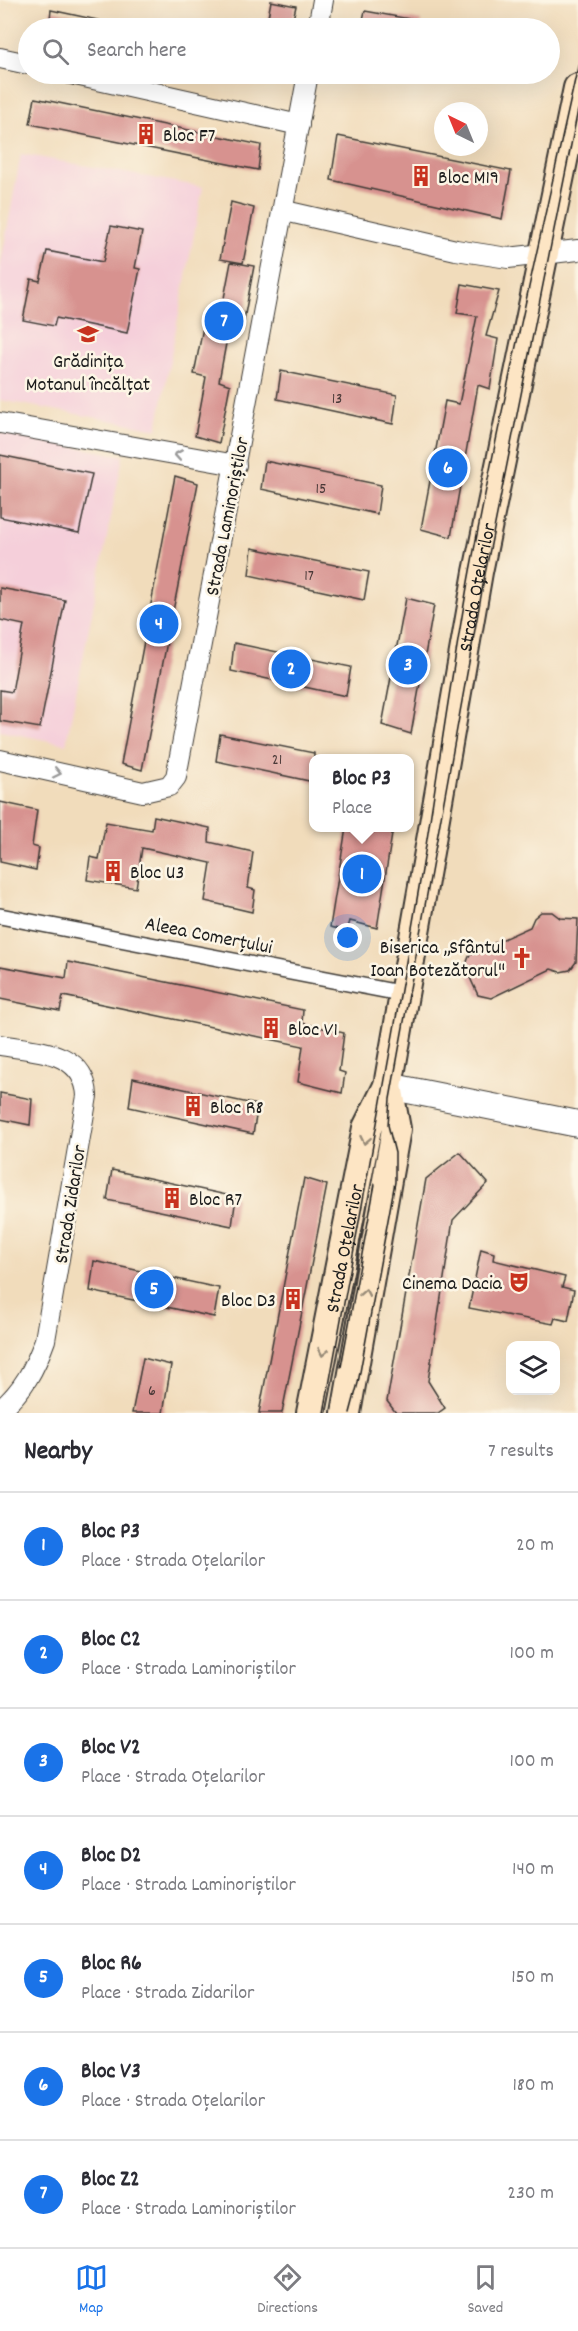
<!DOCTYPE html>
<meta charset="utf-8">
<style>
:root{--surface:#fff;--page:#f7f7f7;--text:#2b2b33;--muted:#7c7c81;--line:#e1e1e2;--accent:#1a73e8}
body{margin:0;font-family:Dekko,sans-serif;background:var(--page);color:var(--text)}
.controls{position:absolute;right:18px;bottom:18px;display:grid;overflow:hidden;border-radius:12px;box-shadow:0 6px 24px #0002}
.controls button{width:54px;height:54px;display:grid;place-items:center;padding:0;border:0;border-bottom:2px solid var(--line);background:var(--surface);color:var(--text);font:30px sans-serif}
.compass{position:absolute;left:434px;top:102px;width:54px;height:54px;border-radius:50%;background:var(--surface);box-shadow:0 6px 24px #0002;rotate:317deg}
.you{position:absolute;left:348px;top:938px;width:21px;height:21px;margin:-15px;border:4px solid #fff;border-radius:50%;background:#1a73e8;box-shadow:0 0 0 9px #1a73e833}
.badge{display:grid;place-items:center;width:39px;height:39px;border-radius:50%;background:var(--accent);color:#fff;font-size:20px;font-weight:700}
.pin{position:absolute;translate:-50% -50%;border:3px solid #fff;box-shadow:0 2px 6px #0006}
.popup{position:absolute;left:309px;top:754px;width:105px;height:78px;box-sizing:border-box;display:grid;place-content:center;border-radius:12px;background:var(--surface);filter:drop-shadow(0 2px 4px #0005);font-size:20px;white-space:nowrap;color:var(--muted)}
.popup b{font-size:22px;color:var(--text)}
.popup::after{content:'';position:absolute;left:50%;top:100%;margin-left:-12px;border:12px solid transparent;border-top-color:var(--surface)}
.list{margin:0;padding:0;list-style:none}
h2{display:flex;justify-content:space-between;align-items:center;height:78px;margin:0;padding:0 24px;font-size:26px}
h2 small{font-size:20px;font-weight:400;color:var(--muted)}
.list li{display:grid;grid-template-columns:39px 1fr auto;gap:18px;align-items:center;box-sizing:border-box;height:108px;padding:0 24px;border-top:2px solid var(--line)}
.list b{display:block;font-size:22px;white-space:nowrap}
.list p{margin:0;font-size:20px;white-space:nowrap;color:var(--muted)}
.list em{font-size:20px;font-style:normal;color:var(--muted)}
.icon{flex:none;width:33px;height:33px;fill:none;stroke:currentColor;stroke-width:2;stroke-linecap:round;stroke-linejoin:round}
.map{position:relative;flex:none;width:578px;height:1413px;overflow:hidden}
.search{position:absolute;background:var(--surface);box-shadow:0 6px 24px #0002;left:18px;right:18px;top:18px;height:66px;display:flex;align-items:center;gap:15px;box-sizing:border-box;padding:0 21px;border-radius:33px;color:var(--muted);font-size:22px}
.sheet{height:834px;background:var(--surface)}
nav{display:flex;justify-content:space-around;align-items:center;box-sizing:border-box;height:84px;border-top:2px solid var(--line);background:var(--surface);font-size:16px;color:var(--muted)}
nav a{display:grid;justify-items:center;gap:3px}
nav .on{color:var(--accent)}
.map>svg:first-child{display:block}
</style>
<div class="map">
<svg width="578" height="1413" viewBox="0 0 578 1413">
<rect width="100%" height="100%" fill="#fcf5e5"/>
<filter id="ink" filterUnits="userSpaceOnUse"><feTurbulence type="fractalNoise" baseFrequency=".0167" numOctaves="2"/><feDisplacementMap in="SourceGraphic" scale="12" xChannelSelector="R" yChannelSelector="G"/><feConvolveMatrix kernelMatrix="1 2 1 2 8 2 1 2 1" color-interpolation-filters="sRGB"/></filter>
<filter id="wash" filterUnits="userSpaceOnUse"><feTurbulence type="fractalNoise" baseFrequency=".008" numOctaves="4" result="noise"/><feDisplacementMap in="SourceGraphic" scale="24" xChannelSelector="R" yChannelSelector="G"/><feGaussianBlur stdDeviation="1.35" result="paint"/><feColorMatrix in="noise" values="0 0 0 0 0 0 0 0 0 0 0 0 0 0 0 0 0 1.4 0 .05"/><feComposite in="paint" operator="in"/></filter>
<g filter="url(#wash)">
<rect width="100%" height="100%" fill="#f1dcbb"/>
<g fill="#f5cfda">
<polygon points="21,154 203,187 157,429 0,400 0,268"/>
<polygon points="0,432 123,456 66,744 0,731"/>
</g>
<g id="blocks">
<g fill="#d7928f">
<polygon points="271,1 296,6 291,28 266,28"/>
<polygon points="51,10 107,22 106,28 49,28"/>
<polygon points="365,11 421,21 420,28 361,28"/>
<polygon points="35,98 261,145 258,170 30,124"/>
<polygon points="338,136 511,171 502,219 331,180"/>
<polygon points="231,202 254,208 243,263 220,259"/>
<polygon points="111,226 142,232 135,268 140,269 127,333 56,318 54,326 23,320 31,279 40,281 47,251 103,262"/>
<polygon points="231,262 254,266 243,325 230,322 219,381 230,385 219,443 195,436 206,377 194,374 205,317 220,319"/>
<polygon points="462,284 499,291 486,336 498,339 490,389 478,385 451,537 421,529 445,401 459,404 477,316 457,313"/>
<polygon points="281,371 397,395 393,424 277,399"/>
<polygon points="0,455 92,474 79,533 0,517"/>
<polygon points="265,461 381,485 377,514 261,489"/>
<polygon points="175,476 198,483 142,770 121,764"/>
<polygon points="252,548 369,572 364,600 249,575"/>
<polygon points="0,588 65,600 40,728 0,721 0,690 12,692 24,625 0,620"/>
<polygon points="406,598 434,605 411,734 382,725"/>
<polygon points="234,643 351,667 346,696 231,671"/>
<polygon points="220,734 314,753 314,782 216,761"/>
<polygon points="0,802 37,810 32,846 39,848 36,870 0,862"/>
<polygon points="154,816 210,828 209,842 253,852 248,888 255,890 252,912 205,901 211,863 142,848 136,888 87,880 90,857 99,859 106,822 152,830"/>
<polygon points="346,828 393,828 377,928 350,921 347,931 330,927"/>
<polygon points="541,912 552,912 560,918 578,919 576,962 570,970 560,972 551,969 491,998 478,995 465,967 470,954 530,927 534,918"/>
<polygon points="68,962 303,1010 302,1023 344,1033 339,1071 345,1073 342,1093 298,1082 303,1046 63,996 60,1011 0,999 0,966 66,978"/>
<polygon points="133,1078 258,1105 253,1134 129,1107"/>
<polygon points="0,1093 32,1099 30,1125 0,1119"/>
<polygon points="460,1152 488,1183 453,1220 428,1381 445,1408 438,1413 396,1413 387,1401 426,1179"/>
<polygon points="112,1170 236,1197 232,1226 107,1200"/>
<polygon points="304,1178 327,1185 282,1413 259,1413"/>
<polygon points="481,1249 494,1253 493,1260 565,1277 562,1287 574,1290 568,1321 555,1318 553,1324 469,1308"/>
<polygon points="94,1261 219,1288 214,1317 90,1291"/>
<polygon points="143,1358 171,1365 163,1413 132,1413"/>
</g>
</g>
</g>
<g filter="url(#ink)">
<use href="#blocks" fill-opacity="0" stroke="#3c3934" stroke-width="1.5"/>
<g fill="none" stroke-linecap="round" stroke-linejoin="round">
<defs>
<polyline id="pedestrian" points="0,916 410,995"/>
<g id="minor">
<polyline points="318,28 323,0"/>
<polyline points="0,58 28,64"/>
<polyline points="71,74 299,125"/>
<polyline points="285,211 456,250 508,258 578,250"/>
<polyline points="0,423 236,465"/>
<polyline points="0,760 143,792 169,786 176,777 308,74"/>
<path d="M0,1045C35,1051 85,1050 87,1096L45,1340C35,1368 23,1391 0,1410"/>
</g>
<polyline id="tertiary" points="388,1086 578,1124"/>
<g id="secondary">
<path id="s1" d="M311,1413L367,1128L388,1086L478,572L578,88"/>
<polyline points="346,1413 396,1129 388,1086"/>
</g>
</defs>
<use href="#pedestrian" stroke="#3c3934" stroke-width="18"/>
<use href="#minor" stroke="#3c3934" stroke-width="22"/>
<use href="#tertiary" stroke="#3c3934" stroke-width="28"/>
<use href="#secondary" stroke="#3c3934" stroke-width="32"/>
<use href="#pedestrian" stroke="#fff" stroke-width="15"/>
<use href="#minor" stroke="#fff" stroke-width="20"/>
<use href="#tertiary" stroke="#fff" stroke-width="26"/>
<use href="#secondary" stroke="#fde5c4" stroke-width="28"/>
<g stroke="#1c1c1c" stroke-width="1.5">
<polyline points="341,1367 375,1184"/>
<path d="M324,1413C357,1230 392,1047 423,864C439,766 452,668 470,571C502,402 541,234 578,66"/>
<polyline points="350,1413 358,1383 395,1182 395,1153 388,1125 390,1099 485,574 578,110"/>
</g>
</g>
<defs><path id="oneway-chevron" d="M-2-3.5L2.5 0L-2 3.5" fill="none" stroke-width="1.6" stroke-linecap="round" stroke-linejoin="round" transform="scale(1.5)"/></defs>
<g stroke="#999">
<use href="#oneway-chevron" transform="translate(178 455) rotate(-170)"/>
<use href="#oneway-chevron" transform="translate(57 773) rotate(12)"/>
</g>
<g stroke="#988b78">
<use href="#oneway-chevron" transform="translate(365 1140) rotate(101)"/>
<use href="#oneway-chevron" transform="translate(365 1293) rotate(-80)"/>
<use href="#oneway-chevron" transform="translate(323 1352) rotate(101)"/>
</g>
</g>
<defs>
<symbol id="building-bare" viewBox="-9 -9 18 18"><path d="M-4-6H4V6H1V3H-1V6H-4ZM-2.5-4.3h1.7v1.8h-1.7ZM.8-4.3h1.7v1.8H.8ZM-2.5-1h1.7V.8h-1.7ZM.8-1h1.7V.8H.8Z" fill="#c8321e" stroke="#fcf5e5" stroke-width="2.5" paint-order="stroke"/></symbol>
<symbol id="school-bare" viewBox="-9 -9 18 18"><path d="M0-5L7-2L0 1L-7-2ZM-4 1L0 2.5L4 1V4Q0 6-4 4Z" fill="#c8321e" stroke="#fcf5e5" stroke-width="2.5" paint-order="stroke"/></symbol>
<symbol id="church-bare" viewBox="-9 -9 18 18"><path d="M-1.2-6h2.4v3.5h3.3v2.4h-3.3V6h-2.4V-.1h-3.3v-2.4h3.3Z" fill="#c8321e" stroke="#fcf5e5" stroke-width="2.5" paint-order="stroke"/></symbol>
<symbol id="theatre-bare" viewBox="-9 -9 18 18"><path d="M-5-5.5Q0-4 5-5.5V0Q5 5 0 6Q-5 5-5 0ZM-3.3-2.5H-1v1.5H-3.3ZM1-2.5H3.3v1.5H1ZM-2.8 1Q0 5.5 2.8 1Z" fill="#c8321e" stroke="#fcf5e5" stroke-width="2.5" paint-order="stroke"/></symbol>
</defs>
<g fill-rule="evenodd">
<use href="#building-bare" x="131" y="119" width="30" height="30"/>
<use href="#building-bare" x="406" y="161" width="30" height="30"/>
<use href="#school-bare" x="73" y="319" width="30" height="30"/>
<use href="#building-bare" x="98" y="856" width="30" height="30"/>
<use href="#church-bare" x="507" y="943" width="30" height="30"/>
<use href="#building-bare" x="256" y="1013" width="30" height="30"/>
<use href="#building-bare" x="178" y="1091" width="30" height="30"/>
<use href="#building-bare" x="157" y="1183" width="30" height="30"/>
<use href="#theatre-bare" x="504" y="1267" width="30" height="30"/>
<use href="#building-bare" x="278" y="1284" width="30" height="30"/>
</g>
<g text-anchor="middle" stroke-width="5" stroke-linejoin="round" paint-order="stroke">
<g font-size="16" fill="#4b3a39">
<text x="337" y="403">13</text>
<text x="321" y="493">15</text>
<text x="309" y="580">17</text>
<text x="277" y="764">21</text>
<text x="152" y="1395">6</text>
</g>
<g font-size="20" fill="#1c1c1c" stroke="#fcf5e5" text-anchor="start">
<text x="163" y="141">Bloc F7</text>
<text x="438" y="183">Bloc M19</text>
<text x="88" y="367" text-anchor="middle">Grădinița<tspan x="88" dy="23">Motanul încălțat</tspan></text>
<text x="130" y="878">Bloc U3</text>
<text x="505" y="953" text-anchor="end">Biserica „Sfântul<tspan x="505" dy="23">Ioan Botezătorul"</tspan></text>
<text x="288" y="1035">Bloc V1</text>
<text x="210" y="1113">Bloc R8</text>
<text x="189" y="1205">Bloc R7</text>
<text x="502" y="1289" text-anchor="end">Cinema Dacia</text>
<text x="276" y="1306" text-anchor="end">Bloc D3</text>
</g>
<g font-size="20" fill="#1c1c1c" stroke="#fcf5e5">
<text transform="translate(226 516) rotate(-79)" y="7">Strada Laminoriștilor</text>
<text dy="7" stroke="none"><textPath href="#s1" startOffset="844">Strada Oțelarilor</textPath></text>
<text transform="translate(209 934) rotate(11)" y="7">Aleea Comerțului</text>
<text transform="translate(69 1204) rotate(-81)" y="7">Strada Zidarilor</text>
<text dy="7" stroke="none"><textPath href="#s1" startOffset="168">Strada Oțelarilor</textPath></text>
</g>
</g>
</svg>
<div class="controls">
<button><svg class="icon" aria-label="layers" viewBox="0 0 24 24"><path d="M12 4l9 5-9 5-9-5zM3 14l9 5 9-5"/></svg></button>
</div>
<svg class="compass" viewBox="-18 -18 36 36"><path d="M0-13l5 13h-10z" fill="#e53935"/><path d="M0 13l5-13h-10z" fill="#7c7c81"/></svg>
<div class="you"></div>
<div class="pin badge" style="left:362px;top:874px">1</div>
<div class="popup"><b>Bloc P3</b>Place</div>
<div class="pin badge" style="left:291px;top:669px">2</div>
<div class="pin badge" style="left:408px;top:665px">3</div>
<div class="pin badge" style="left:159px;top:624px">4</div>
<div class="pin badge" style="left:154px;top:1289px">5</div>
<div class="pin badge" style="left:448px;top:468px">6</div>
<div class="pin badge" style="left:224px;top:321px">7</div>
<div class="search"><svg class="icon" aria-label="search" viewBox="0 0 24 24"><circle cx="10" cy="10" r="6"/><path d="M15 15l6 6"/></svg>Search here</div>
</div>
<section class="sheet">
<h2>Nearby<small>7 results</small></h2>
<ul class="list">
<li><span class="badge">1</span><div><b>Bloc P3</b><p>Place · Strada Oțelarilor</p></div><em>20 m</em></li>
<li><span class="badge">2</span><div><b>Bloc C2</b><p>Place · Strada Laminoriștilor</p></div><em>100 m</em></li>
<li><span class="badge">3</span><div><b>Bloc V2</b><p>Place · Strada Oțelarilor</p></div><em>100 m</em></li>
<li><span class="badge">4</span><div><b>Bloc D2</b><p>Place · Strada Laminoriștilor</p></div><em>140 m</em></li>
<li><span class="badge">5</span><div><b>Bloc R6</b><p>Place · Strada Zidarilor</p></div><em>150 m</em></li>
<li><span class="badge">6</span><div><b>Bloc V3</b><p>Place · Strada Oțelarilor</p></div><em>180 m</em></li>
<li><span class="badge">7</span><div><b>Bloc Z2</b><p>Place · Strada Laminoriștilor</p></div><em>230 m</em></li>
</ul>
</section>
<nav>
<a class="on"><svg class="icon" aria-label="map" viewBox="0 0 24 24"><path d="M3 6l6-2 6 2 6-2v14l-6 2-6-2-6 2zM9 4v14M15 6v14"/></svg>Map</a>
<a><svg class="icon" aria-label="directions" viewBox="0 0 24 24"><path d="M12 3l9 9-9 9-9-9zM9 14v-3h6M13 9l2 2-2 2"/></svg>Directions</a>
<a><svg class="icon" aria-label="saved" viewBox="0 0 24 24"><path d="M7 4h10v16l-5-4-5 4z"/></svg>Saved</a>
</nav>
